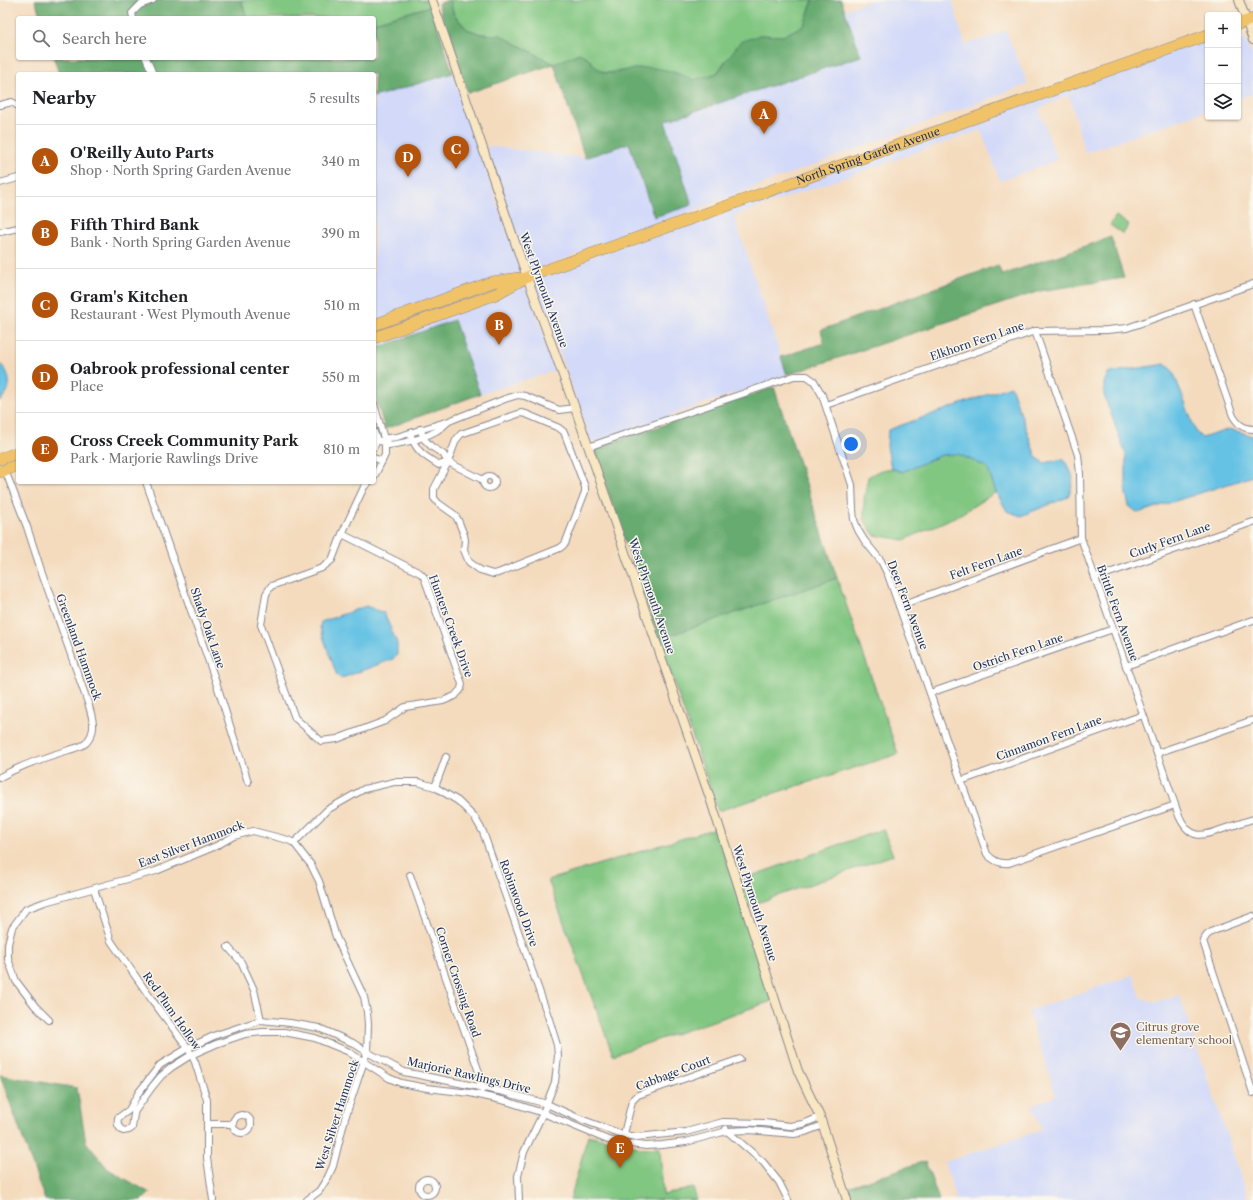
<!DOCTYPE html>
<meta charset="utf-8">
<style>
:root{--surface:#fff;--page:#f2f2f2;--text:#202124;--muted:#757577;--line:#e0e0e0;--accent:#b45309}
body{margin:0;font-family:"Libre Caslon Text",serif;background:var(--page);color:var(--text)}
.controls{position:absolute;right:12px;top:12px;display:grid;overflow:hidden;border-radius:4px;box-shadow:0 1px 3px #0004}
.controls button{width:36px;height:36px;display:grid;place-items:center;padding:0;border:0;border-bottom:1px solid var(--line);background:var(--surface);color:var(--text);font:20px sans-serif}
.you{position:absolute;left:851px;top:444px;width:14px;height:14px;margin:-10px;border:3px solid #fff;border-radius:50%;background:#1a73e8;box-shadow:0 0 0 6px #1a73e833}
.badge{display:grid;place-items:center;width:26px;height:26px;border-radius:50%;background:var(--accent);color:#fff;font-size:13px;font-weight:700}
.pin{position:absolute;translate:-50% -33px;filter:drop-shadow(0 1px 2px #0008)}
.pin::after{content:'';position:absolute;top:21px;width:14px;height:12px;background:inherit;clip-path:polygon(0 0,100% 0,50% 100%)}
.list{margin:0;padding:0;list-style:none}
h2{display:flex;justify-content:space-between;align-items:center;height:52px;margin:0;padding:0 16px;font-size:17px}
h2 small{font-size:13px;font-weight:400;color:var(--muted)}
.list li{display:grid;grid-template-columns:26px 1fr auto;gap:12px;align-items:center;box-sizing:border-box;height:72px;padding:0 16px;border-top:1px solid var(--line)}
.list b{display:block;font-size:15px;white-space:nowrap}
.list p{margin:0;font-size:13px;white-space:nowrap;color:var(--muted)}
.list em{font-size:13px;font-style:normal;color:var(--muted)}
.icon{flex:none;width:22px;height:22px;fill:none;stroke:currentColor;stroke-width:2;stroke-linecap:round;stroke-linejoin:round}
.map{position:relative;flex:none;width:1253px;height:1200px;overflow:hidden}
.search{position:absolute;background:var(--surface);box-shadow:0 1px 3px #0004;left:16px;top:16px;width:360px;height:44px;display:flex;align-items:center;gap:10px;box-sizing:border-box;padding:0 14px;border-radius:4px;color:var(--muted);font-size:15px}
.panel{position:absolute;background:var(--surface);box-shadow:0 1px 3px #0004;left:16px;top:72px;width:360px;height:412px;border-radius:4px}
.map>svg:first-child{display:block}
</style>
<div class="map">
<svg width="1253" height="1200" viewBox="0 0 1253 1200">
<rect width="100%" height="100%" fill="#fbf7ec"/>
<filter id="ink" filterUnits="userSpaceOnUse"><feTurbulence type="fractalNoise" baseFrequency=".025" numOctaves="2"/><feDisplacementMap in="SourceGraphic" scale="8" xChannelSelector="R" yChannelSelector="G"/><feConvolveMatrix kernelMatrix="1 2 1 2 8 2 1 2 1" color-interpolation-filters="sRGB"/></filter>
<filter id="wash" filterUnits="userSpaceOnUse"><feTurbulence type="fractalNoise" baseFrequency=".012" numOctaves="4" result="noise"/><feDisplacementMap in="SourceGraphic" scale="16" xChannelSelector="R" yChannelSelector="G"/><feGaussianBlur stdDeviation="0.9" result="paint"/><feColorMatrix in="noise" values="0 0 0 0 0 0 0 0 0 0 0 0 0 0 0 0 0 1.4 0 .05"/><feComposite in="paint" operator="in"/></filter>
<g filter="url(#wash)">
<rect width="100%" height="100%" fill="#f4dbbe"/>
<g fill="#d2d9f9">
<polygon points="871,0 952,0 965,45 1006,31 1028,84 530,272 486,146 585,158 629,143 654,217 692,205 665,121 861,56 845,10"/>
<polygon points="1238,36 1242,37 1246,41 1253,56 1253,94 1238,99"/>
<polygon points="1208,42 1208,110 1085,153 1069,95 1039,109 1057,160 1000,181 981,130 734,216 787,375 591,443 578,404 532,278 1176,49"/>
<polygon points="453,73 522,274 374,321 374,97"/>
<polygon points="525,281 557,370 480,394 454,320 374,349 374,341"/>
<polygon points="509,283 495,291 374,334 374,328 492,286"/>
<polygon points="1133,975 1142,999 1156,1002 1179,995 1249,1200 956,1200 944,1162 1042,1130 1032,1105 1056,1096 1028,1011"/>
</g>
<g fill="#81c681" stroke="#4e7a70">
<polygon points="241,0 429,0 431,6 374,22 374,18 247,18"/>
<polygon points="450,0 813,0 804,25 783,36 760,35 725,61 717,73 694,81 672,71 643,68 606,73 599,70 586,56 554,64 500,35 481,34 467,29 454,15"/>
<polygon points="1116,216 1129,225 1123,234 1110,225"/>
<path d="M958,454L987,467L996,492L959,515L904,540L874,535L864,519V498L868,477C881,469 887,466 902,472L942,455Z"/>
<polygon points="837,578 898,754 718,811 659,639"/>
<polygon points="716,828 772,1001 613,1055 548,880"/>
<polygon points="883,829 893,855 749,906 740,880"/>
<polygon points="588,1135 642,1148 660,1148 663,1195 693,1188 697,1200 570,1200"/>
</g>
<g fill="#68ab6f" stroke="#426d66">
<polygon points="35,0 241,0 247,18 41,18"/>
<path d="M448,0H450L454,15L467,29L481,34L500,35L554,64L579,53C590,57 597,72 606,73C616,74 630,69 640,68C659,66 677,73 694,80L717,73L740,42L760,35L783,36L804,25L813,0H841L861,56L665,121L692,205L654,217L629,143L585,158L554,64L468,93L438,4Z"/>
<polygon points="431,6 453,73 374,97 374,74 59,74 54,58 374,58 374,22"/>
<polygon points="1111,237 1124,278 1040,291 787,375 781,357 824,343 821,330 998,265 1002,275"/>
<polygon points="454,320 480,394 385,429 374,393 374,349"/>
<polygon points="774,387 837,578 659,639 593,449"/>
<polygon points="0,1075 77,1088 86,1142 108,1169 150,1193 142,1200 45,1200"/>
<polygon points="925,1161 939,1200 851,1200 847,1187"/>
</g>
<g fill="#66c2e4" stroke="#4078a1">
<path d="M0,364C8,369 11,382 8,390C6,394 3,398 0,401Z"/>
<polygon points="1165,364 1173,371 1196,432 1202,438 1230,429 1253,436 1253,476 1138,513 1129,506 1126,494 1126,455 1104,395 1104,383 1108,373"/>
<path d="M1011,386L1036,457L1044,463L1063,459C1075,476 1075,479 1068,497L1021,516L1007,511L996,492L987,467L958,454L942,455L902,472L891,468L887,446L888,430Z"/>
<polygon points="366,606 384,613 397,643 397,655 393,659 342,678 337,676 320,628 321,622"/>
</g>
</g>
<g filter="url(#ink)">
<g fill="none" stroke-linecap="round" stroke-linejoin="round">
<defs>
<g id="street">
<polyline points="133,18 132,13 140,5 153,0"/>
<polyline points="146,58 153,74"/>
<polyline points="0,105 12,102 18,106"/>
<polyline points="0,183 18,178"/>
<polyline points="0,232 18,228"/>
<path d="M1194,304L1233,416C1238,424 1243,429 1253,429"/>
<path d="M1035,331L1078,455L1080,474L1081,538L1179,816C1190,840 1202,837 1223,829C1233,826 1243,822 1253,819"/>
<polyline points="374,404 385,442 385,455 374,477"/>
<polyline points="826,405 1035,331 1107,330 1127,328 1253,284"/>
<polygon points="521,413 526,414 559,428 564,432 585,487 585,492 565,544 560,548 498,573 493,574 480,570 469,562 464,550 465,540 464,535 458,520 455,515 438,503 434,498 434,489 448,462 456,440 461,434"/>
<polyline points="420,429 425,440 432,447 443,454 448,462 483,480"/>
<polyline points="374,432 377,440 374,447"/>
<path d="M411,436C417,452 424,456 439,465L448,462"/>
<path d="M374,440L385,442L389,445C410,442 433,437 448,422"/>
<polyline points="385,442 388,438 397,437 449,421 505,399 518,395 525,396 559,410 575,408"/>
<path d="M588,447L794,376H807L814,381L822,395L852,485L853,509L854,520L858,530L864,540L881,561L888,575L987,854C993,861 999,864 1009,863L1175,805"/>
<polyline points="374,458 382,461"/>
<circle cx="489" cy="482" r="6"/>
<polyline points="146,482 216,682 248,782"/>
<polygon points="342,534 420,573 424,577 462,684 461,689 455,696 443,701 405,707 385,721 337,739 321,741 295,718 261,625 266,594 271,586 322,568 332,560"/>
<polyline points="342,534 364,487 369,482"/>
<polyline points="1095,578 1253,522"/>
<polyline points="899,606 1081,538"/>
<polyline points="1126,666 1253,620"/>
<polyline points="930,693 1113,629"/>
<polyline points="1157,753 1253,720"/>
<path d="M0,777C22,765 45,757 69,750C74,748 82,747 86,743C97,730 93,721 89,706L40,567L27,527L5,470"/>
<polyline points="961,781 1143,715"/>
<polyline points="435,787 446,757"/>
<polyline points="294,843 327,810 364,789 394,782 418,782 435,787 458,801 475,818 483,832 548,1016 557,1045 558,1056 555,1082 543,1113 524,1152 518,1176 519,1200"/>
<polyline points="410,875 479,1072 482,1090"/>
<polyline points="94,889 111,941 152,1000 188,1048 195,1062 207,1100 207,1158 213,1200"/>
<polyline points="1253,916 1213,931 1207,935 1203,941 1253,1093"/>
<polyline points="228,947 241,962 254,990 261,1020"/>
<polyline points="49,1020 35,1006 16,981 8,959 8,944 12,928 26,909 45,902 156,871 216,846 234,836 253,831 288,840 294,843 311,865 319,881 336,937 364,997 367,1012 368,1025 367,1052 345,1118 333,1166 328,1177 319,1191 307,1200"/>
<circle cx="242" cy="1124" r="9"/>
<path d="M820,1117L803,1124L790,1126L764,1123L723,1122L686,1132L637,1137L624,1135L578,1118L547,1104L504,1092L404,1072L367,1052L353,1043L319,1028L290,1023L261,1020L216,1035L188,1048L160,1065L139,1092L129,1110L118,1118C117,1124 118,1127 123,1131L129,1130L132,1128L134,1114L135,1111L152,1087L161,1076L172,1067L191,1055L216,1044L245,1034L263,1032H284L315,1038L347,1051L389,1078L401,1083L427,1088L470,1093L506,1101L543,1113L608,1140L623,1143L646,1146L662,1145L686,1142L727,1131L749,1130L794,1134L805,1132L823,1125"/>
<polyline points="208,1124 233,1124"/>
<polyline points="726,1129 727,1131 763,1162 779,1182 788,1200"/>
<polyline points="623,1138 632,1101 638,1095 740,1059"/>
<circle cx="427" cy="1187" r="8"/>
</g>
<g id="secondary">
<polyline points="432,0 527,277 575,408 710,798 798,1071 820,1117 847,1200"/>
<polyline points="1239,0 1253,40"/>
</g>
<g id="highway">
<polyline points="1238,24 1253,19"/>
<polyline points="374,325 492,282 519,278"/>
<path id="s1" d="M374,338L496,294L527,277L1208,35"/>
<polyline points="0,459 18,452"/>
<polyline points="0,472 18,465"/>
</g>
</defs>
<use href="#street" stroke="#88858e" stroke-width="8"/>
<use href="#secondary" stroke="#88858e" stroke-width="10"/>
<use href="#highway" stroke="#88858e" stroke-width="12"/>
<use href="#street" stroke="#fff" stroke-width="6"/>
<use href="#secondary" stroke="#f9e7c3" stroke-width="8"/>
<use href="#highway" stroke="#f1c369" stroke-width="11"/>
</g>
</g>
<defs>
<symbol id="school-pin" viewBox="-11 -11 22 30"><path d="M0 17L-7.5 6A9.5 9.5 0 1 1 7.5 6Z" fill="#8d6e63" stroke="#fbf7ec"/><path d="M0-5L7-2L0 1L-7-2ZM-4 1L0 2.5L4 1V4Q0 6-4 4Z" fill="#fff"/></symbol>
</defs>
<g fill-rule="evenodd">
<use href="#school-pin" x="1108" y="1020" width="25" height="34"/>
</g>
<g text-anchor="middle" stroke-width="3" stroke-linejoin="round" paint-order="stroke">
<g font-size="11" fill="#1b2f5e" stroke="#fbf7ec">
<text dy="4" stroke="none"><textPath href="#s1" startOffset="527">North Spring Garden Avenue</textPath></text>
<text transform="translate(544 290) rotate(70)" y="4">West Plymouth Avenue</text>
<text transform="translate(977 341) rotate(-19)" y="4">Elkhorn Fern Lane</text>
<text transform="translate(1170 540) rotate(-20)" y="4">Curly Fern Lane</text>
<text transform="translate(986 563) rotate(-20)" y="4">Felt Fern Lane</text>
<text transform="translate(652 596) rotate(71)" y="4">West Plymouth Avenue</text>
<text transform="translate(908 605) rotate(69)" y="4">Deer Fern Avenue</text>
<text transform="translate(1118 613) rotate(70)" y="4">Brittle Fern Avenue</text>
<text transform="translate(451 626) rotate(70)" y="4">Hunters Creek Drive</text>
<text transform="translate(208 628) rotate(71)" y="4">Shady Oak Lane</text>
<text transform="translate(79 647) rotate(70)" y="4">Greenland Hammock</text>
<text transform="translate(1018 652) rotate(-19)" y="4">Ostrich Fern Lane</text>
<text transform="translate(1049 738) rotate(-20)" y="4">Cinnamon Fern Lane</text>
<text transform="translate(191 844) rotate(-21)" y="4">East Silver Hammock</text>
<text transform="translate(519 903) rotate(70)" y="4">Robinwood Drive</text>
<text transform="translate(755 903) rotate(72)" y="4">West Plymouth Avenue</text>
<text transform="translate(458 982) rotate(71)" y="4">Corner Crossing Road</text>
<text transform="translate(172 1011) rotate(55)" y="4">Red Plum Hollow</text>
<text transform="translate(673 1073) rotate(-21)" y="4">Cabbage Court</text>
<text transform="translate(469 1075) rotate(13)" y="4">Marjorie Rawlings Drive</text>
<text transform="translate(337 1115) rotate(-72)" y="4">West Silver Hammock</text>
</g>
<g font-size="11" fill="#785e54" stroke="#fbf7ec" text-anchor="start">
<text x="1136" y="1031">Citrus grove<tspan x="1136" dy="13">elementary school</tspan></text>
</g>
</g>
</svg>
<div class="controls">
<button>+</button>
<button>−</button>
<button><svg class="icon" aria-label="layers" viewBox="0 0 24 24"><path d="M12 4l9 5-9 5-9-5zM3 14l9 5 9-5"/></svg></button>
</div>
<div class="you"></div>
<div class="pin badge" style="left:764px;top:134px">A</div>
<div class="pin badge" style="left:499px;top:345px">B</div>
<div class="pin badge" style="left:456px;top:169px">C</div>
<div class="pin badge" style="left:408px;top:177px">D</div>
<div class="pin badge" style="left:620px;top:1168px">E</div>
<div class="search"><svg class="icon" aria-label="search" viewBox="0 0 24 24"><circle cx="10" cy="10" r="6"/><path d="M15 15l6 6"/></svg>Search here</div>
<section class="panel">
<h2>Nearby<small>5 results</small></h2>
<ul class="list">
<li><span class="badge">A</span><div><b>O'Reilly Auto Parts</b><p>Shop · North Spring Garden Avenue</p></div><em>340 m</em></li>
<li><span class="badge">B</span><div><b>Fifth Third Bank</b><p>Bank · North Spring Garden Avenue</p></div><em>390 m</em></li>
<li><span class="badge">C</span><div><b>Gram's Kitchen</b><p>Restaurant · West Plymouth Avenue</p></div><em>510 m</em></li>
<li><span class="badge">D</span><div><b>Oabrook professional center</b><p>Place</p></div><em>550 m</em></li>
<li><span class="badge">E</span><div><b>Cross Creek Community Park</b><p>Park · Marjorie Rawlings Drive</p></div><em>810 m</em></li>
</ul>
</section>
</div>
